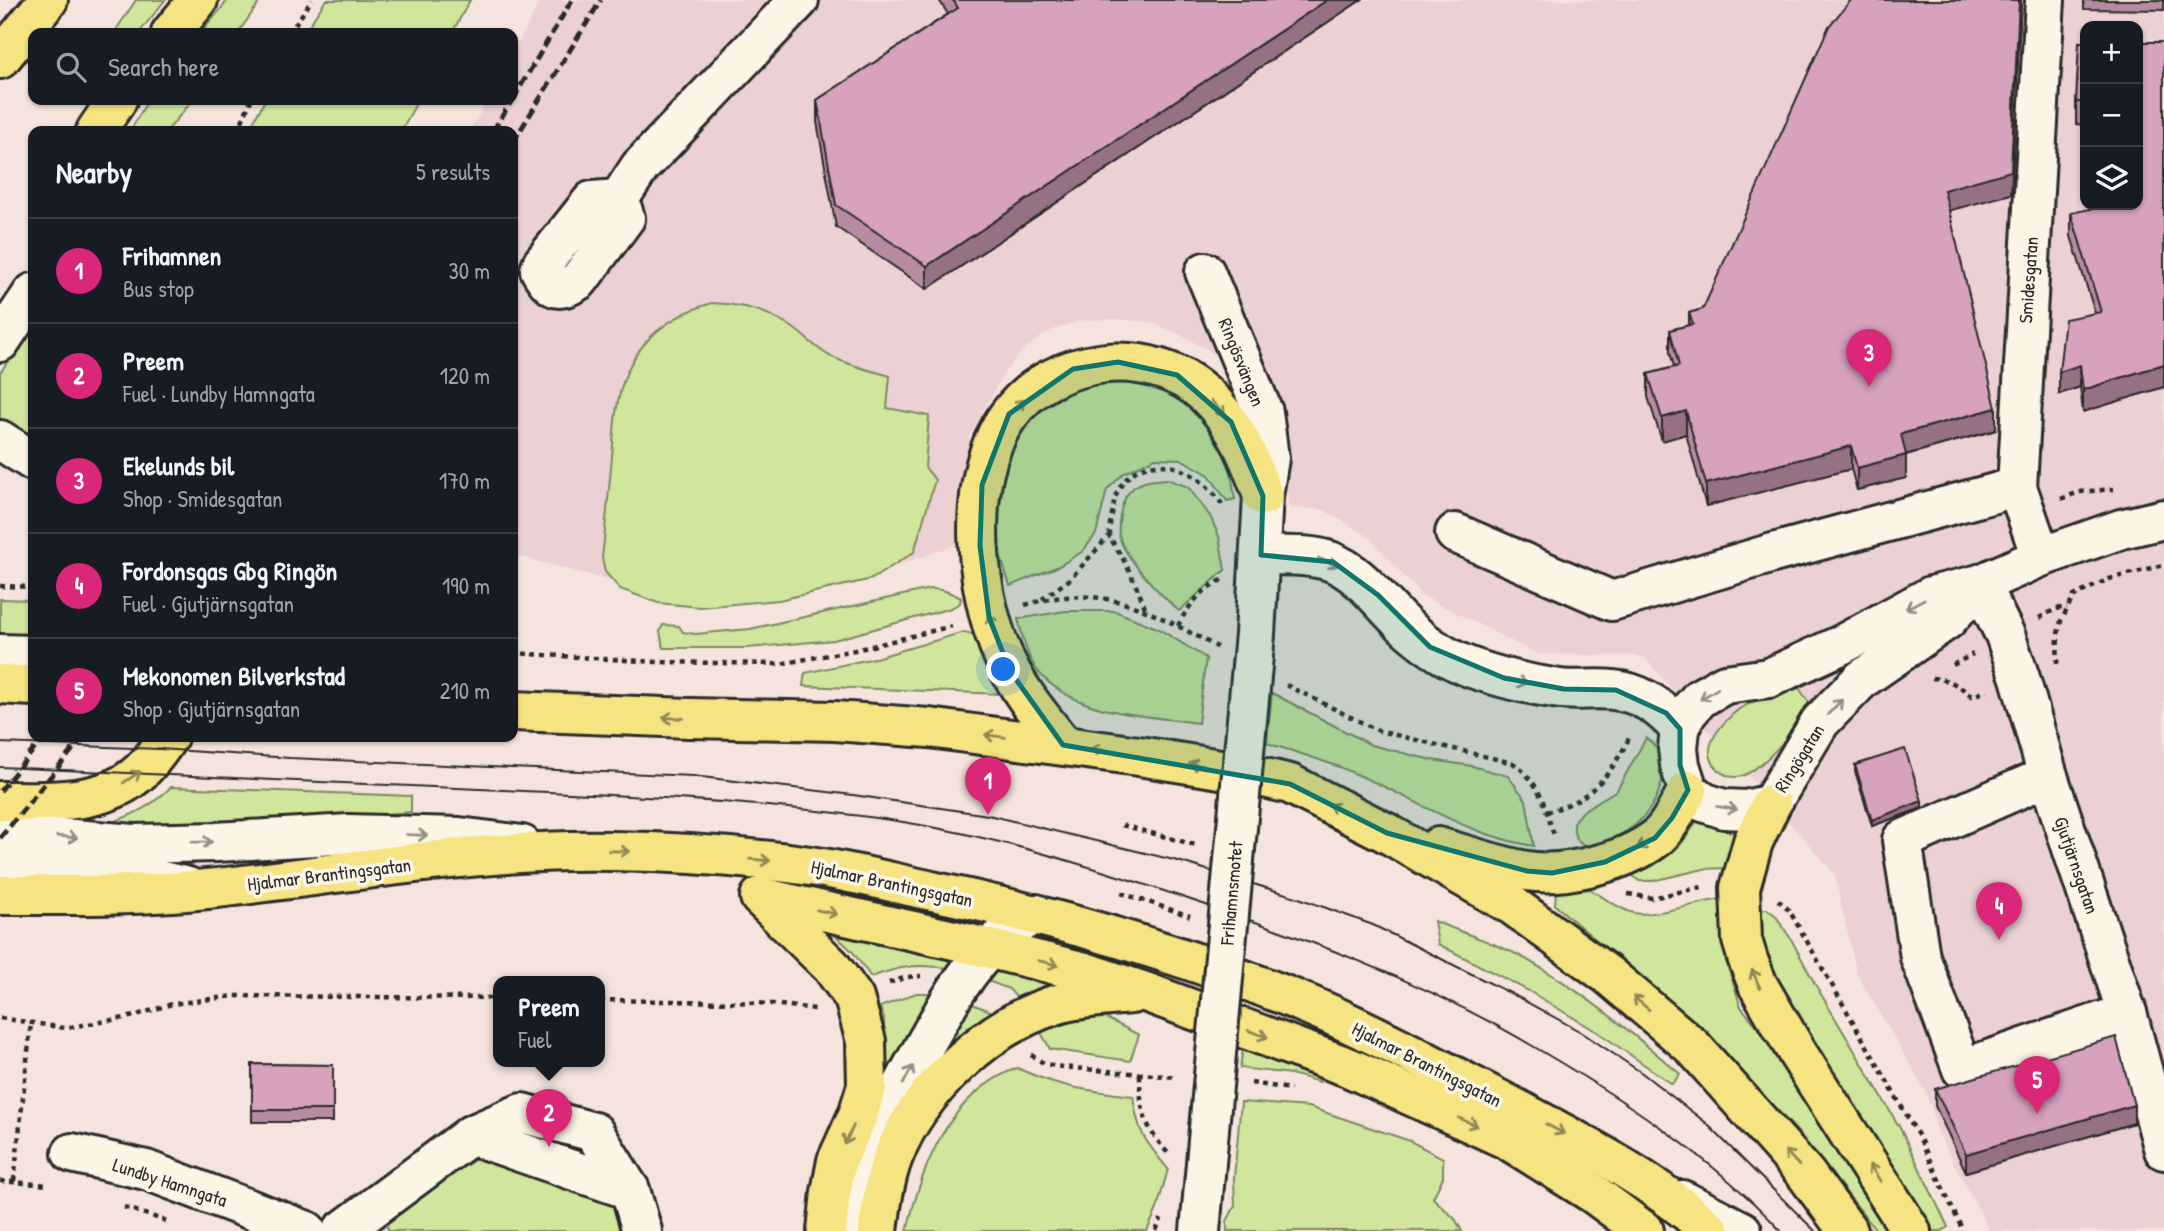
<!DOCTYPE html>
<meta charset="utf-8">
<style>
:root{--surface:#171b24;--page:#242831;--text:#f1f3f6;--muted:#9ea1a6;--line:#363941;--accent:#db2777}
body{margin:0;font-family:"Patrick Hand",sans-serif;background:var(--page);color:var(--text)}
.controls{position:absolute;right:21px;top:21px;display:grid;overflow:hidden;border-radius:14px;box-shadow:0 2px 5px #0004}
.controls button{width:63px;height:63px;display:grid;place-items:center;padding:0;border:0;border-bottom:2px solid var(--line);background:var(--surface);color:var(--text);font:35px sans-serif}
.you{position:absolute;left:1004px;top:670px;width:24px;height:24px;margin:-18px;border:5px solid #fff;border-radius:50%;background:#1a73e8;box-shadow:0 0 0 10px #1a73e833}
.badge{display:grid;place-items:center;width:46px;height:46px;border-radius:50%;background:var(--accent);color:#fff;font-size:23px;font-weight:700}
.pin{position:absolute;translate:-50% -58px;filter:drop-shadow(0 2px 4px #0008)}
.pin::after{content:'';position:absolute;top:37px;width:24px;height:21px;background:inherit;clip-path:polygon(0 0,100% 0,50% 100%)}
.popup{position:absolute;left:493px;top:976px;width:112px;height:91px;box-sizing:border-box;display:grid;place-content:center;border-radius:14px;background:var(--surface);filter:drop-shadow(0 2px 5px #0005);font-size:23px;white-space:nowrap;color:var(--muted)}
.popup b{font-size:26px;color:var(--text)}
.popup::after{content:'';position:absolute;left:50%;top:100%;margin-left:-14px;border:14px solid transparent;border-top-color:var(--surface)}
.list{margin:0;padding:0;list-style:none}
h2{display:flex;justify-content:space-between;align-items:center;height:91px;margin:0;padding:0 28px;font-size:30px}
h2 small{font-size:23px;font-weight:400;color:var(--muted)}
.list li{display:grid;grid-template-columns:46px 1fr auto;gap:21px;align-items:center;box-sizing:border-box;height:105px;padding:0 28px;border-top:2px solid var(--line)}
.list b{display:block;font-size:26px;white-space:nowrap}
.list p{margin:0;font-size:23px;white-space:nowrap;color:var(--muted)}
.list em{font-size:23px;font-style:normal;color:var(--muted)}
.icon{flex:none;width:38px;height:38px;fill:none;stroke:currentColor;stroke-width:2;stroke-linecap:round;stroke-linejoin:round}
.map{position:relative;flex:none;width:2164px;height:1231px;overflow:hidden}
.search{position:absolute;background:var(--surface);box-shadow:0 2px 5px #0004;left:28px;top:28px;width:490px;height:77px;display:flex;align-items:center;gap:18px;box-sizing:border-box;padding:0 24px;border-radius:14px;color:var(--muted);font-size:26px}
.panel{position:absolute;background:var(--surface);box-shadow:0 2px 5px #0004;left:28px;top:126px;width:490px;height:616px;border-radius:14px}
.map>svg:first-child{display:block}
</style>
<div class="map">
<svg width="2164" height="1231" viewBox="0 0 2164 1231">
<rect width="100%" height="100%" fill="#f4e4dd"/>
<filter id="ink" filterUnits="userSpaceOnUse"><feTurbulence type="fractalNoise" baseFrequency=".0143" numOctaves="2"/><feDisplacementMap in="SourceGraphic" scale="14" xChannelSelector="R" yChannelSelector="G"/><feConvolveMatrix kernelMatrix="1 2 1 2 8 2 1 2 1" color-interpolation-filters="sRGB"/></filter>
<g filter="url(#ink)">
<path fill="#ebd0d4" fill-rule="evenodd" d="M541,0H2164V1231H1990L1938,1133L1927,1094L1857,974L1834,873L1643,656L1537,654L1421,595L1369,537L1350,525L1322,509L1289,508L1277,420L1254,347L1218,356L1174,331L1148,322L1116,319L1083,320L1050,331L1024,349L1004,373L970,435L956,499V545L851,581L616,582L513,555V131H470L487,100H513V53ZM2085,26H2138V205H2085Z"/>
<g fill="#cfe69c" stroke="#7d8864" stroke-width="2">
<polygon points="136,0 165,0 139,33 114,33"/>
<polygon points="228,0 261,0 238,33 201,33"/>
<polygon points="326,0 470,0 452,33 304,33"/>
<polygon points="148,100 193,100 167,131 130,131"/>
<polygon points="265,100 418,100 401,131 251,131 252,124"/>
<path d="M712,303C739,304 765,310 789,325C803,334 814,347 828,355C847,365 869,370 890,376L887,408L929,416L925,467L935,480L914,552L872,579L779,600L700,607L658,603L620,589L605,572L602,558C606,524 609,490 612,456C614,437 614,416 619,397C630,346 664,317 712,303Z"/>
<polygon points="29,330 33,331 33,444 0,424 0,373"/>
<polygon points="1118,376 1174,391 1206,420 1220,442 1231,472 1235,499 1227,501 1209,475 1181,459 1155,458 1124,473 1107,490 1096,534 1083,551 1059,566 1010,586 997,545 995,523 1000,470 1027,417 1071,384"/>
<path d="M1167,479L1188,487L1210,516L1219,536L1225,570L1179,611C1162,596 1123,557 1119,535C1118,524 1120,513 1123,503C1130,482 1148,480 1167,479Z"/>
<path d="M930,589C942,589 950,592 961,598L960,603L951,608L834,640L747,648H663L660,631L663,625L679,626L683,632L695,634L750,629Z"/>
<polygon points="0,599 33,600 33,645 0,643"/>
<path d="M1065,611H1115L1157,628L1206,658L1198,723C1147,715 1083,716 1044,678C1028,663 1023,639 1018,619Z"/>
<polygon points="964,632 977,635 1002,694 803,686 805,673 879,657"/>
<path d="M1799,688L1814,710C1797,726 1763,769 1742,776C1724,782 1705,762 1711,744C1714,734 1725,721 1733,714C1749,699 1779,694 1799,688Z"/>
<path d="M1272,693L1371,745L1432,760L1472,766L1508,776L1526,800L1534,846C1467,836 1411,796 1349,771C1323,760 1295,752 1267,743Z"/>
<path d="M1646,738C1678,761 1659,805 1635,825C1620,837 1602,843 1584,846C1574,839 1572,831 1575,819L1587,808L1617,790Z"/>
<path d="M171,787L411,796V812L202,827L116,828L113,822C138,813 152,805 171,787Z"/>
<path d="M1699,821L1736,834L1726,868L1704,869L1652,881H1639L1631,874C1663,862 1679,853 1696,822Z"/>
<path d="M1590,889C1603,897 1618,909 1634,913C1655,917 1699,902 1722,899L1725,958L1741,1007L1798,1075L1898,1231H1877L1798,1132L1705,1033L1555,905L1556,892Z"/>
<polygon points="1763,909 1767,909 1775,915 1791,939 1815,984 1900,1128 1948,1227 1942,1231 1928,1231 1782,997 1757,932 1758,915"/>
<path d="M1434,921C1463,933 1496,943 1524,958C1581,990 1630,1031 1680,1074L1672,1084L1599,1033L1527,990L1438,944Z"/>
<path d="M842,929L962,959L956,969C918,964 908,964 871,977L852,951L835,935Z"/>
<polygon points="993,969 1077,985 1025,1007 1009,989 983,979"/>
<polygon points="916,993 935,993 887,1077 885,1072 884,1019 880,1007"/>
<polygon points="966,1002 988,1010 994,1014 955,1049 943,1043"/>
<polygon points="1096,1013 1139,1035 1130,1061 1050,1049 1038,1027"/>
<polygon points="1243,1048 1322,1074 1320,1082 1291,1074 1240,1068"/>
<path d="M1017,1068C1060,1088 1087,1090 1133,1096C1138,1133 1144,1140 1168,1169L1157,1209L1147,1231H907C922,1165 949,1094 1017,1068Z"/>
<polygon points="1241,1102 1309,1107 1410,1141 1443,1158 1443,1177 1433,1198 1455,1219 1462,1231 1227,1231 1227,1221 1235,1206 1234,1178"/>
<polygon points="478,1158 614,1198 622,1231 389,1231 387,1227 390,1212"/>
</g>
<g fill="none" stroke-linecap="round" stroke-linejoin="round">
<defs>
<g id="minor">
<path d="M619,199L625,218L579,280C559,294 551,289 540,270L542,264L592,201L619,199L640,167L799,0"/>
<polyline points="1205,272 1263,412 1269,458 1263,496 1255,634"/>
<polyline points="0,342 33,293"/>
<polyline points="0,440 33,461"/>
<polyline points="1455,533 1612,601 1773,553 2017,487"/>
<path d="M1261,555C1284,556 1308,554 1330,561C1359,572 1377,598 1398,619C1419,640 1444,658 1472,668C1501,678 1530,685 1560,689C1578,691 1596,688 1613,690C1640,692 1663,709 1680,729"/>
<polyline points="2041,557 2017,487 2045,0"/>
<polyline points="1980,584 1947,620 1862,679 1820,722 1771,804 1746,810 1724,809 1703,802 1688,790 1680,765 1678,748 1680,729 1687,713 1700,698 1725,684 1769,678 1841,645 1931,596 1980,584 2041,557 2121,529 2164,519"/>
<polyline points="1980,584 2005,635 2020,678 2048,776 2127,1013 2164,1150"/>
<polyline points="0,654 33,655"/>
<polyline points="2048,776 1902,840 1920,957 1962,1069 2127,1013"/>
<polyline points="0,833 134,844 216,842 349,834 459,837 522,845"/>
<path d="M0,863C64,860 126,872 188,887"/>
<polyline points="471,1135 522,1113 594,1132 630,1190"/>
<polyline points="72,1153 146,1170 307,1231"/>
<polyline points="1682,1200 1742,1231"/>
<polyline points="342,1231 471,1135 630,1190 642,1231"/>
<path d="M857,1231C850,1165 917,1060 949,1002C971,966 997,933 1036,914"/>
<polyline points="1200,1231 1209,1129"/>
</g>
<g id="major">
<polyline points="0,684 33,686"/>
<polyline points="513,711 689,718 835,721 929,728 1139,756 1239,772 1290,784 1387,833 1512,905 1608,975 1693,1047 1805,1173 1848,1231"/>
<path d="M1063,745C1044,721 1025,699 1011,672C975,605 961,481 1008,416C1051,355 1151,344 1206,395C1236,423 1250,459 1263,496"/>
<path d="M0,801C46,801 105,806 141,771C152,761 160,749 168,737"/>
<polyline points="1771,804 1753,842 1740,888 1742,940 1748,960 1758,985 1798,1054 1911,1231"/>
<path d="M1438,847C1467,855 1497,866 1527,871C1564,877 1625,862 1655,839C1670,827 1678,807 1688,790"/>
<path d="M0,895C69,895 138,896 207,889C341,875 475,848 611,851C679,852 749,857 817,867C856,873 894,883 932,891C1056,917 1177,952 1294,999C1364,1027 1430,1064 1496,1098C1569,1137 1649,1175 1710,1231"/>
<polyline points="760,897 954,940 1085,972 1148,993 1348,1067 1508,1140 1594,1194 1644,1231"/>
<polyline points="761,898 831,966 854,998 866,1041 867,1086 858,1115 837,1161 831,1192 827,1231"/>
<path d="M878,1231C881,1206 884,1181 893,1157C918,1091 989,1024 1058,1004C1082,997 1107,997 1132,994"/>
</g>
<g id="highway">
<polyline points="171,33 198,0"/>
<polyline points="0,59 48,0"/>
<polyline points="96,131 117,100"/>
</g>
</defs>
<use href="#minor" stroke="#2b2b2b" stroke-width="44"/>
<use href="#major" stroke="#2b2b2b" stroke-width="44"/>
<use href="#highway" stroke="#2b2b2b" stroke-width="44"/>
<g stroke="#2b2b2b" stroke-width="4.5" stroke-dasharray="5 5" stroke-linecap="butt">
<polyline points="289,33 312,0"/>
<polyline points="238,131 251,100"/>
<polyline points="2061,499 2079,492 2114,489"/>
<polyline points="0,586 33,587"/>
<polyline points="1042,599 1069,580 1110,535"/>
<path d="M1025,605C1103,581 1150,611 1217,647"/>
<path d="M1145,608C1139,591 1132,576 1123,559C1119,552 1112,543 1110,535C1108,528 1112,516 1113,509C1117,472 1151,455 1185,471C1201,479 1214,492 1224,507"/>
<polyline points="2039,618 2056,609 2067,607"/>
<path d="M1178,626C1186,608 1204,587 1222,580"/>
<polyline points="513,653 657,662 780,664 860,649 952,626"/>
<polyline points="2057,664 2058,634 2061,621 2074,596 2109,579 2164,565"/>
<polyline points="1953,665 1973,654"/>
<path d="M1932,678C1949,679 1959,686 1972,696L1987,691"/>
<path d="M1286,685L1379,731L1513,763C1541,783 1544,805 1554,835"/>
<path d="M1546,812C1591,801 1612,774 1631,734"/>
<polyline points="1122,825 1199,846"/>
<polyline points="1121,893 1190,916"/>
<polyline points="1628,894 1652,898 1702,887"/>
<polyline points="1778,900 1789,910 1919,1137 1963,1231"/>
<polyline points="889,983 907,977 921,976"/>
<polyline points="600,1000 734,1002 772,1004 815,1009"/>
<polyline points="0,1018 65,1028 130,1017 172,1004 234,996 498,998"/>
<polyline points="1031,1055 1045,1064 1062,1067 1176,1077"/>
<path d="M1140,1075C1140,1110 1144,1127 1168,1153"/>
<polyline points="1251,1083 1291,1089"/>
<polyline points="0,1181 49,1185"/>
<polyline points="14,1181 31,1023"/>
<polyline points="124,1207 166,1221"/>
<polyline points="1156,1231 1161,1219"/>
</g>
<use href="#minor" stroke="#fcf5e5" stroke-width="38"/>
<use href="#major" stroke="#f6e381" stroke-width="38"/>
<use href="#highway" stroke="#f6e381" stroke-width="38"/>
<g stroke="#2b2b2b" stroke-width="2">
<polyline points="0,743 160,749 290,758 693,776 853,795 988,815 1178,861 1296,897 1373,925 1516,996 1581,1032 1642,1073 1705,1122 1815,1231"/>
<path d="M0,767C167,776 335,782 502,790C622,795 742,801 861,816C971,829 1078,862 1182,897C1303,937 1421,980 1531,1045C1618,1096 1712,1156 1781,1231"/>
</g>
<g stroke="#2b2b2b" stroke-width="5" stroke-dasharray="10 5" stroke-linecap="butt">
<polyline points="513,99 572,0"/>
<polyline points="493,131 512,100"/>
<polyline points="513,142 601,0"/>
<polyline points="0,791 44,737"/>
<polyline points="0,838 83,737"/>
</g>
<defs>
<polyline id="minor-bridge" points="1209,1129 1255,634"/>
</defs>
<use href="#minor-bridge" stroke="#2b2b2b" stroke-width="44" stroke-linecap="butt"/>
<use href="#minor-bridge" stroke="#fcf5e5" stroke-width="38"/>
</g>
<g fill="#b88ba3" stroke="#2b2b2b" stroke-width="2">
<polygon points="939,0 1361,0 927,289 836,227 817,122 817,100 948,14"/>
<polygon points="1851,0 2021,0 2011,194 1949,210 1996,430 1906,455 1906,478 1857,490 1851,469 1706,506 1686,434 1662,441 1648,397 1648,374 1674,367 1670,352 1670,330 1689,325 1689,313 1703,309"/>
<polygon points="2084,0 2164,0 2164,10 2084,9"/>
<polygon points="2085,42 2085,125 2076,124 2076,102"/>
<polygon points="2164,42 2164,387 2083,412 2080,387 2059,394 2095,313 2071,236 2071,213 2138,205"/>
<polygon points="1855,765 1922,808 1872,826 1855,771"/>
<polygon points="252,1064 333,1065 333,1122 252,1122"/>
<polygon points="1935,1089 2134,1123 1966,1172 1935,1106"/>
</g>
<g fill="#967185" stroke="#2b2b2b" stroke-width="2">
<polygon points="1327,0 1361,0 927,289 927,266"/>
<polygon points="2019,0 2021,0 2011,194 1944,212 1944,190"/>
<polygon points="2164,364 2164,387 2083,412 2083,390"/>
<polygon points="2080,365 2080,387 2059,394 2059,372"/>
<polygon points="1996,408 1996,430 1901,456 1901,434"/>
<polygon points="1686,411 1686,434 1662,441 1662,418"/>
<polygon points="1851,446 1851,469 1706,506 1706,484"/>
<polygon points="1906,455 1906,478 1857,490 1857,468"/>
<polygon points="1922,801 1922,808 1872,826 1872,820"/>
<polygon points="2134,1105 2134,1123 1966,1172 1966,1154"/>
</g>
<g fill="#d6a2be" stroke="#2b2b2b" stroke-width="2">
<polygon points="953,0 1327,0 927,266 836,205 817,100 958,8"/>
<polygon points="1851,0 2019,0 2011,171 1944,190 1996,408 1901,434 1906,455 1857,468 1851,446 1706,484 1686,411 1662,418 1648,374 1679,366 1670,330 1693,324 1689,313 1703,309 1829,26"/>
<polygon points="2079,42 2085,42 2085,102 2076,102"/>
<polygon points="2138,42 2164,42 2164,364 2083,390 2080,365 2059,372 2065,319 2101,312 2071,213 2109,205 2138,205"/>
<polygon points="1905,749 1922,801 1872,820 1855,765"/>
<polygon points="2116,1037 2134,1105 1966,1154 1935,1089"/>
<polygon points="252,1064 333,1065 333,1110 252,1110"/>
</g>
<defs><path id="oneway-shaft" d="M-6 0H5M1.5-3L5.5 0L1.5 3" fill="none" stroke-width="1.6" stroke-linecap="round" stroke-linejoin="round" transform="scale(1.75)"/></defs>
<g stroke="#908756">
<use href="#oneway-shaft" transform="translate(1017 407) rotate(-45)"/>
<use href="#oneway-shaft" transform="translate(1218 408) rotate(48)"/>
<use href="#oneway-shaft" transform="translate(992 624) rotate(-108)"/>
<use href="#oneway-shaft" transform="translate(673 718) rotate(-178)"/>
<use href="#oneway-shaft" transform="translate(995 736) rotate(-173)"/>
<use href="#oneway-shaft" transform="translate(1101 750) rotate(-172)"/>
<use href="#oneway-shaft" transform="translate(1199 765) rotate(-171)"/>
<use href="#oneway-shaft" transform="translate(132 777) rotate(-34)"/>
<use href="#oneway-shaft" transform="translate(1338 809) rotate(-153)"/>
<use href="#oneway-shaft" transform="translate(1646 843) rotate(148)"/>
<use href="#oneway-shaft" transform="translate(619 851) rotate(2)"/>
<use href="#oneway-shaft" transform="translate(760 860) rotate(5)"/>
<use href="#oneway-shaft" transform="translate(827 912) rotate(12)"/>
<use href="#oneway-shaft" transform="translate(1048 963) rotate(14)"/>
<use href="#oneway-shaft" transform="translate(1756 979) rotate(-114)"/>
<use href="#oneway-shaft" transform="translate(1641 1003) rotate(-140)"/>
<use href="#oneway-shaft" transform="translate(1258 1034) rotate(20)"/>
<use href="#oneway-shaft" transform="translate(1468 1122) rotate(24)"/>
<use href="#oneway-shaft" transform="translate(1555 1129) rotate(28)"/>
<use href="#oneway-shaft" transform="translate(849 1135) rotate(115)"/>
<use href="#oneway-shaft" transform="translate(1792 1158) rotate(-132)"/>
<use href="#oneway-shaft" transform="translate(1875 1173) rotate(-123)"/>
</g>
<g stroke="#949088">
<use href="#oneway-shaft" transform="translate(1328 562) rotate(22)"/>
<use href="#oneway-shaft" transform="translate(1915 604) rotate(152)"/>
<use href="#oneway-shaft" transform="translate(1517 681) rotate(13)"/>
<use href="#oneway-shaft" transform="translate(1709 694) rotate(148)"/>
<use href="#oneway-shaft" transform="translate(1835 707) rotate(-46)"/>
<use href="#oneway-shaft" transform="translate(1727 808) rotate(9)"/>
<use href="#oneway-shaft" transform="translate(417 835) rotate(2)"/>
<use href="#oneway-shaft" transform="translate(67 837) rotate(5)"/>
<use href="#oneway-shaft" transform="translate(202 842) rotate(-1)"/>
<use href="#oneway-shaft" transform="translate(908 1075) rotate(-62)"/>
</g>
</g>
<path fill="#0f766e" fill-opacity="0.2" stroke="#0f766e" stroke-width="5" stroke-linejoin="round" d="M1118,362L1177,375L1231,422L1263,496L1261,555L1333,562L1378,595L1430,647L1504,678L1564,689L1616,690L1666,713L1680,729V765L1688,790L1672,818L1655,838L1605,862L1552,873L1527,871L1387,833L1290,784L1063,745L1010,671L989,617L980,546L982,485L1009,414L1073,369Z"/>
<g text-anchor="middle" stroke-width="7" stroke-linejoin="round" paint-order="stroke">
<g font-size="19" fill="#2b2b2b" stroke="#fcf5e5">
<text transform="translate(2028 280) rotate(-86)" y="7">Smidesgatan</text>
<text transform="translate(1242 362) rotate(68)" y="7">Ringösvängen</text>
<text transform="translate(1799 758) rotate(-58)" y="7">Ringögatan</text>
<text transform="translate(2077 865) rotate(71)" y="7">Gjutjärnsgatan</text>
<text transform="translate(329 874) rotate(-7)" y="7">Hjalmar Brantingsgatan</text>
<text transform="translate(892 883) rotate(12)" y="7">Hjalmar Brantingsgatan</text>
<text transform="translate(1231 893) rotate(-85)" y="7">Frihamnsmotet</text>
<text transform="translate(1427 1064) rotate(27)" y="7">Hjalmar Brantingsgatan</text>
<text transform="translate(170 1182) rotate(18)" y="7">Lundby Hamngata</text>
</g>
</g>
</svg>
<div class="controls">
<button>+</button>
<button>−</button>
<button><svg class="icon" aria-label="layers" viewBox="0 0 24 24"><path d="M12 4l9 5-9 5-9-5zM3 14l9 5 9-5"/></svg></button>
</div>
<div class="you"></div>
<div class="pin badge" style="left:988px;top:815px">1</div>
<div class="pin badge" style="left:549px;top:1147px">2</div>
<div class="popup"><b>Preem</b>Fuel</div>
<div class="pin badge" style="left:1869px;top:387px">3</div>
<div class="pin badge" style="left:1999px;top:940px">4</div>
<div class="pin badge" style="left:2037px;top:1114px">5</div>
<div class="search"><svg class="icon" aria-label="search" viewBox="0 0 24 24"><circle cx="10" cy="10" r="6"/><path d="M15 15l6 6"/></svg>Search here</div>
<section class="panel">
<h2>Nearby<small>5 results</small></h2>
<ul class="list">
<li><span class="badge">1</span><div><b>Frihamnen</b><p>Bus stop</p></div><em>30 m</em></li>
<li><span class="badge">2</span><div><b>Preem</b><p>Fuel · Lundby Hamngata</p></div><em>120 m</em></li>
<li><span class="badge">3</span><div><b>Ekelunds bil</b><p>Shop · Smidesgatan</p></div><em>170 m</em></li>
<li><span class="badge">4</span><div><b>Fordonsgas Gbg Ringön</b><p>Fuel · Gjutjärnsgatan</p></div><em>190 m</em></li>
<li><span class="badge">5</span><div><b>Mekonomen Bilverkstad</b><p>Shop · Gjutjärnsgatan</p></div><em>210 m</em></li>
</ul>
</section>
</div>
